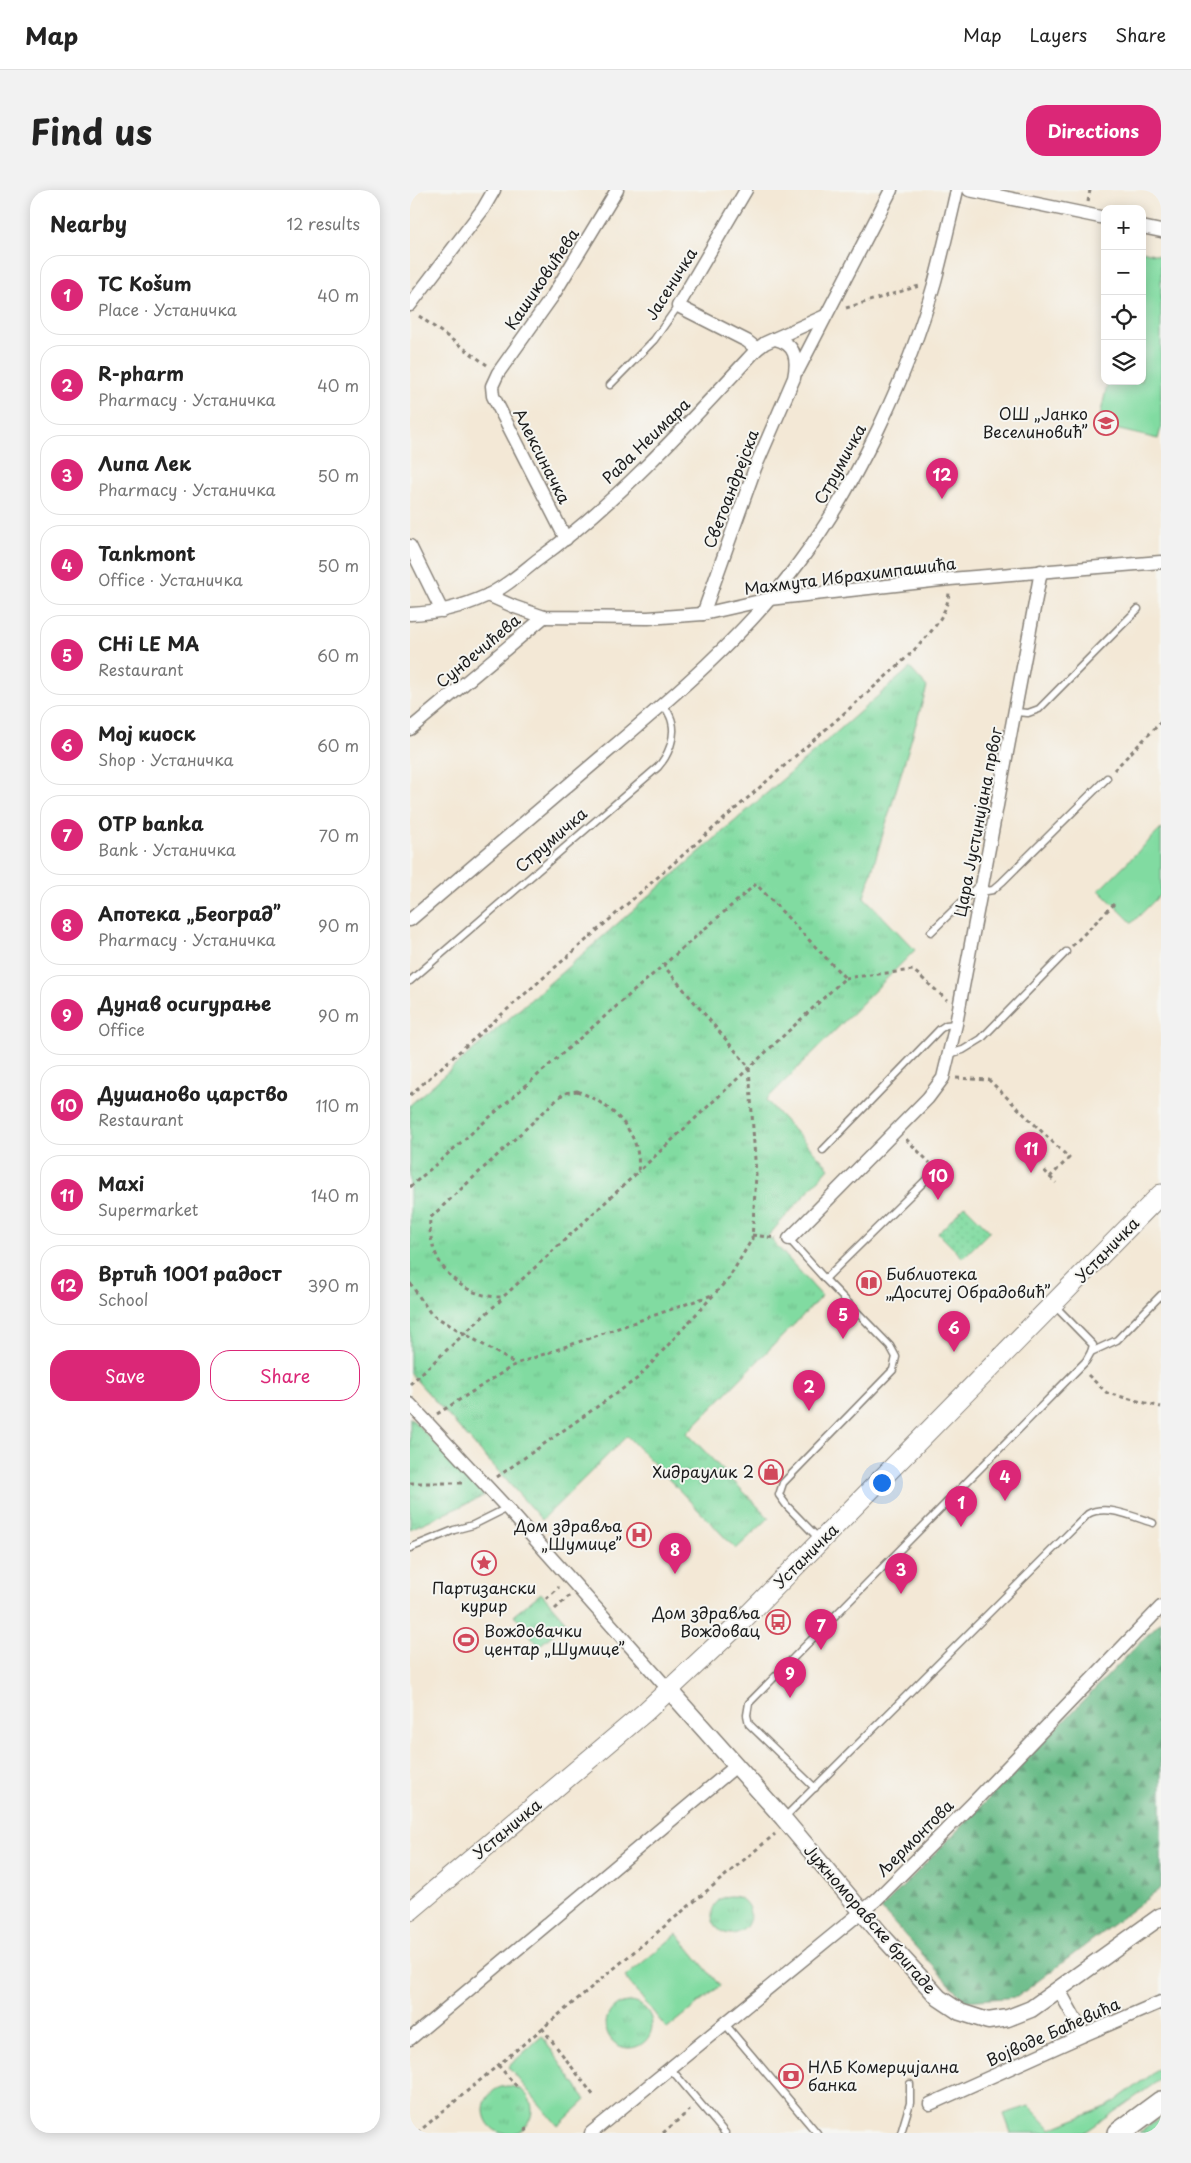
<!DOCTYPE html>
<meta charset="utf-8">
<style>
:root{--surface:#fff;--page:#f2f2f2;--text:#222;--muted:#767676;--line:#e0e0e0;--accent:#db2777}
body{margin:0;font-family:"Playpen Sans",sans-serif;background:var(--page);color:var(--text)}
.controls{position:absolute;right:15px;top:15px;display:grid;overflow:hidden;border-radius:10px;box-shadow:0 2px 12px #0003}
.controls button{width:45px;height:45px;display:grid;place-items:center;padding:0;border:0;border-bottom:1px solid var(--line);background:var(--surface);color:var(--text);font:25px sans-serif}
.you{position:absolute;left:471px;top:1292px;width:18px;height:18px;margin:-12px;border:4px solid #fff;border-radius:50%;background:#1a73e8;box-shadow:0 0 0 8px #1a73e833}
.badge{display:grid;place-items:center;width:32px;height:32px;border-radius:50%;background:var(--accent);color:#fff;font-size:16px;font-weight:700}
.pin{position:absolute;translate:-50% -41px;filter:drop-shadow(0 1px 2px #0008)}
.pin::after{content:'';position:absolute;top:26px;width:18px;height:15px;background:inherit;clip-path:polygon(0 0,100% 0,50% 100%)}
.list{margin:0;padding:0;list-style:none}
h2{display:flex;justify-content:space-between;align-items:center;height:65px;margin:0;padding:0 20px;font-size:21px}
h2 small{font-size:16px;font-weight:400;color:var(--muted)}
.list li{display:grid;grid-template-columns:32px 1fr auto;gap:15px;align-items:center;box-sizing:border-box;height:80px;margin:0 10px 10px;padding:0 10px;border:1px solid var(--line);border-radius:20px}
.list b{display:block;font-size:19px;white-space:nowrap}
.list p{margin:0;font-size:16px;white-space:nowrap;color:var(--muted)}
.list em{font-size:16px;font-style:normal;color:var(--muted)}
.actions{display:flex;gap:10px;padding:15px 20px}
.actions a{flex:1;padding:11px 0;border:1px solid var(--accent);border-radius:20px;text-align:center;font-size:18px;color:var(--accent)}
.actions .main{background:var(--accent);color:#fff}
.icon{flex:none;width:28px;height:28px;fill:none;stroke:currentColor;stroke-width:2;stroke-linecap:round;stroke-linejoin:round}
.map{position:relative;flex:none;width:751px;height:1943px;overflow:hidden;border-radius:20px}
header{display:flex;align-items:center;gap:30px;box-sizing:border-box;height:70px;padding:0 25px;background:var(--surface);border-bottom:1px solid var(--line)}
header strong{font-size:24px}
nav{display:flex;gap:28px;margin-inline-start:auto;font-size:18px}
.intro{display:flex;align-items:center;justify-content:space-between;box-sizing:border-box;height:120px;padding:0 30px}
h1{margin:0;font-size:35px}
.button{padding:12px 22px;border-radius:20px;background:var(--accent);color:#fff;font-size:18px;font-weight:700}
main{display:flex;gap:30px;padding:0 30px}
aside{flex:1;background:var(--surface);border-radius:20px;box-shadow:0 2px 12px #0003}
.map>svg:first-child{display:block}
</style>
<header>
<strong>Map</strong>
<nav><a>Map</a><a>Layers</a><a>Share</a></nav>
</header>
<div class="intro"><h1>Find us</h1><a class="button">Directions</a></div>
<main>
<aside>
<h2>Nearby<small>12 results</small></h2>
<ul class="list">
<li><span class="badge">1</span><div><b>TC Košum</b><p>Place · Устаничка</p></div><em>40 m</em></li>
<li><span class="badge">2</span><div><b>R-pharm</b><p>Pharmacy · Устаничка</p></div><em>40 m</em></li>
<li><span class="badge">3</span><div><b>Липа Лек</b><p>Pharmacy · Устаничка</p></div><em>50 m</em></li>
<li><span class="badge">4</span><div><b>Tankmont</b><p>Office · Устаничка</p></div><em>50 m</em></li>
<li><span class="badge">5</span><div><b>CHi LE MA</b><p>Restaurant</p></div><em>60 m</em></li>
<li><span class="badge">6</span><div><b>Мој киоск</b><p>Shop · Устаничка</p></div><em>60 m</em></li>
<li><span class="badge">7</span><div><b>OTP banka</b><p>Bank · Устаничка</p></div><em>70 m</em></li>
<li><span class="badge">8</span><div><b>Апотека „Београд”</b><p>Pharmacy · Устаничка</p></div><em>90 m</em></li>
<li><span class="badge">9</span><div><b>Дунав осигурање</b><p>Office</p></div><em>90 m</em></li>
<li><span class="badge">10</span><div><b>Душаново царство</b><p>Restaurant</p></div><em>110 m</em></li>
<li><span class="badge">11</span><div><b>Maxi</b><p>Supermarket</p></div><em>140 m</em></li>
<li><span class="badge">12</span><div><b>Вртић 1001 радост</b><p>School</p></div><em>390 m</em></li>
</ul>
<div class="actions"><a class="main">Save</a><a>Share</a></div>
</aside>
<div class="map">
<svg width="751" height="1943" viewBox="0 0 751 1943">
<defs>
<pattern id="forest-firs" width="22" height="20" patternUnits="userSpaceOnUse" patternTransform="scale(1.25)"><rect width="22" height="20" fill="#68bb87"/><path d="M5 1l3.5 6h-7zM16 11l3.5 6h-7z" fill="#55976e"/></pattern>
<pattern id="park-tufts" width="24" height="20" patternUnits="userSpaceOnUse" patternTransform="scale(1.25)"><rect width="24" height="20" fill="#81dba1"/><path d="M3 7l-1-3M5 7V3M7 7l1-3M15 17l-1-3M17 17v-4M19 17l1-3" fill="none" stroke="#6fbb8a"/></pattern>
<pattern id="garden-dots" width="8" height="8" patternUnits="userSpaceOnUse" patternTransform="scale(1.25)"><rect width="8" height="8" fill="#81dba1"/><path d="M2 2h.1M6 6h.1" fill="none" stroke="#6fbb8a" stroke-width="1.8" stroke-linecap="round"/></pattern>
</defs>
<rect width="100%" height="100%" fill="#f6f6f2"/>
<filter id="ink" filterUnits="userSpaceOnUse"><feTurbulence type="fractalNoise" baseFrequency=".02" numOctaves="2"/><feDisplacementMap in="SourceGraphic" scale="10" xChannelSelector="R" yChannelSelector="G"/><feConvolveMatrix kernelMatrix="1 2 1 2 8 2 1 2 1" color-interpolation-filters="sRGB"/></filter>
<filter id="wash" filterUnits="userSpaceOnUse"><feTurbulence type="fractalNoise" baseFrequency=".0096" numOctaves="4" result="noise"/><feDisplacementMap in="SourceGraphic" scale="20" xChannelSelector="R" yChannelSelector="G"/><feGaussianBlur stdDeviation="1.12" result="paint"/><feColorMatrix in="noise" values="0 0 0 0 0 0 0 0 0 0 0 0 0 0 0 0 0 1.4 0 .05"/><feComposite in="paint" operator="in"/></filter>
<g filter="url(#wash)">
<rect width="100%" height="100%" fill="#f3e8d6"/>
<g fill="#81dba1" stroke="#4e7c5e">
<polygon points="732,61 751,66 751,238 748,249 688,235 698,191 732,191"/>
<polygon points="751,639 751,704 722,733 689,700"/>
<polygon points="267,1744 310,1796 257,1839 215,1787"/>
<polygon points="132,1846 176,1910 148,1936 98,1877"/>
<polygon points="751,1877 751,1889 674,1943 601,1943 594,1924 619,1916 641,1939 698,1916"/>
<polygon points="751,1927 751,1943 729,1943"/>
</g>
<polygon fill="url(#forest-firs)" stroke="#426c52" points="751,1431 751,1698 607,1807 555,1811 471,1719"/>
<g fill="url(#park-tufts)" stroke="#4e7c5e">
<polygon points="500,478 517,497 454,707 505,760 356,910 419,978 358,1046 412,1106 277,1243 359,1328 326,1359 217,1246 132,1330 0,1183 0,915"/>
<polygon points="0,1227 74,1306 0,1339"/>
<polygon points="131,1403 157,1433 129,1456 104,1425"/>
<circle cx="321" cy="1725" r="19"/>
<circle cx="219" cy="1835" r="23"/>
<circle cx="98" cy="1920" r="24"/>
</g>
<polygon fill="url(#garden-dots)" stroke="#4e7c5e" points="555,1016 580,1041 553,1068 528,1043"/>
</g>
<g filter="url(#ink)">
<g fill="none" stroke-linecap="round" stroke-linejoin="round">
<defs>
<g id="service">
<polyline points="200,195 244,150 268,116"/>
<polyline points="605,522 618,523 629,519 728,419"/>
<polyline points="571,702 583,700 592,692 697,588"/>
<polyline points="521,742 570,694"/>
<path d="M0,791L248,577C258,566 266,547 262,532C261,526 256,519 253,513"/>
<polyline points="539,864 553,860 571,849 656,762"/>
<polyline points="413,960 530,839 536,835 546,834"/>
<polyline points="379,1049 415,1089 480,1156 486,1167 483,1180 373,1293 369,1305 377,1316 410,1350"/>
<polyline points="415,1089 526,980"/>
<polyline points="681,1162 707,1150 751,1105"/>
<polyline points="0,1358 44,1340 63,1335 97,1318"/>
<polyline points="405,1598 339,1534 337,1525 339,1513 676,1171 681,1162 683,1155 644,1115"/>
<path d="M374,1628L678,1324C696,1314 724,1327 743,1333"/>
<polyline points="315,1834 407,1943"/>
<polyline points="260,1878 315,1943"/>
<polyline points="491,1943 500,1913 500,1894"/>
</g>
<g id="minor">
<polyline points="336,0 268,116 337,151 347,159"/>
<polyline points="559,0 695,28"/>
<polyline points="732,37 751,41"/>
<polyline points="0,115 73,19 84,0"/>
<polyline points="388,180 481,0"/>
<polyline points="156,349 83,206 82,196 88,183 142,107 207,0"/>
<polyline points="0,356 32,421"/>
<polyline points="78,405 105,417 134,427 238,428 293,424 359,409 540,389 751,372"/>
<path d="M0,424C27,423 52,417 76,406C94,398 111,383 126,371C207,313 279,233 347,159L355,153L415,126"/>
<path d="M293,424L345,278L384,188C388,169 386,154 365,149"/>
<polyline points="0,539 134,427"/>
<path d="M0,730C63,676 126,622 190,568C260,509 333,448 388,374C447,295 498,186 525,91C533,61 540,30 547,0"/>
<polyline points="379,1049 518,908 533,888 546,834 631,381"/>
<polyline points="0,1214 97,1318 259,1500"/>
<polyline points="649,1800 674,1845"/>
<polyline points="0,1849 326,1576"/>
<polyline points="520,1914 674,1845 751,1812"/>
<polyline points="181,1943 466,1710 563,1613 751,1417"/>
</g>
<polyline id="tertiary" points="259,1500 373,1628 474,1748 529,1808 550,1822 578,1831 598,1828 621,1819 751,1726"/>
<polyline id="secondary" points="0,1721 234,1523 326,1437 751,1004"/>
<polyline id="trunk" points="709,1943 751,1912"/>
</defs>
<use href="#service" stroke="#888279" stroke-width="9"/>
<use href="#minor" stroke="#888279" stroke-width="15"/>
<use href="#tertiary" stroke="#888279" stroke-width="19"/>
<use href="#secondary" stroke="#888279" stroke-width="21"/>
<use href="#trunk" stroke="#888279" stroke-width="24"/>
<g stroke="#888279" stroke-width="3" stroke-dasharray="4 4" stroke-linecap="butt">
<polyline points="678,12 680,0"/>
<polyline points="436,118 509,96"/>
<polyline points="9,126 77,175"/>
<polyline points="704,580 751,532"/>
<polyline points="662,756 704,714"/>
<polyline points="435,788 503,780 537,810"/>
<polyline points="546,888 579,890 659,968 640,987 634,980"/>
<path d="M167,901C201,914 233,942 228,982L93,1107C49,1108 17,1072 20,1028L154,903Z"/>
<path d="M0,905L481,482C502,462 538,432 539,402"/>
<polyline points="496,949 520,973"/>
<polyline points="640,987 646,993"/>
<polyline points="0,997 346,694 435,788 228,982"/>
<polyline points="342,1045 366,1048"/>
<polyline points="0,1093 21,1124 106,1174"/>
<polyline points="678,1185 697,1203 751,1217"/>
<polyline points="0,1194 93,1108"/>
<polyline points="27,1224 106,1174 302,1105"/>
<polyline points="87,1287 228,1188 319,1088 342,1049 346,985 339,877 254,776"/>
<polyline points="0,1293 54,1293"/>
<polyline points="136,1409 149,1397"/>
<polyline points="145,1419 159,1406"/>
<polyline points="132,1838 184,1906"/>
<polyline points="88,1875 108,1898"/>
<polyline points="115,1938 118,1943"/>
<polyline points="7,1943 365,1644"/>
<polyline points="253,1943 281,1919"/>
</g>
<use href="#service" stroke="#fff" stroke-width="6"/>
<use href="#minor" stroke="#fff" stroke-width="12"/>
<use href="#tertiary" stroke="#fff" stroke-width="16"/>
<use href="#secondary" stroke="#fff" stroke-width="19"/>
<use href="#trunk" stroke="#fff" stroke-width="21"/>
</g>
</g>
<defs>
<symbol id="school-ring" viewBox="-11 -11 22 22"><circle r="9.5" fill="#f6f6f2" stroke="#d1495b" stroke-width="1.5"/><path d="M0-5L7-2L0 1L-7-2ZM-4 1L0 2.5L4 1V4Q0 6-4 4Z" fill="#d1495b"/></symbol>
<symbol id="library-ring" viewBox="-11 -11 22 22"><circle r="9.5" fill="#f6f6f2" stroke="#d1495b" stroke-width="1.5"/><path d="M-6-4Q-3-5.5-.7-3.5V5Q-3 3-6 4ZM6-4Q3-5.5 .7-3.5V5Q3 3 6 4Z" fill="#d1495b"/></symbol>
<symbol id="shop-ring" viewBox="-11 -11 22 22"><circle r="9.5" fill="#f6f6f2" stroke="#d1495b" stroke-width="1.5"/><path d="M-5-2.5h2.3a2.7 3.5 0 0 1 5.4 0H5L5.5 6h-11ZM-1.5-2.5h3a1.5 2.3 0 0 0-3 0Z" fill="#d1495b"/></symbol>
<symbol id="hospital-ring" viewBox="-11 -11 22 22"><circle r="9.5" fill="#f6f6f2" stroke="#d1495b" stroke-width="1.5"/><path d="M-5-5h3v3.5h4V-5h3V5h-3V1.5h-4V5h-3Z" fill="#d1495b"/></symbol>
<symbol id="sight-ring" viewBox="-11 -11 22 22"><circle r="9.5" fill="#f6f6f2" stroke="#d1495b" stroke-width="1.5"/><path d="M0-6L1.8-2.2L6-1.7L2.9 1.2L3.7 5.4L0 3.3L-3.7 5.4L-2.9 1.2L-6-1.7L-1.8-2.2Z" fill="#d1495b"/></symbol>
<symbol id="bus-ring" viewBox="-11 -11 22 22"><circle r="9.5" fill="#f6f6f2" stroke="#d1495b" stroke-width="1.5"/><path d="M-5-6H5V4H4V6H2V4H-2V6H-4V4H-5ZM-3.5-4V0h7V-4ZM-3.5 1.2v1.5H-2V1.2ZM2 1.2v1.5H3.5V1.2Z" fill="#d1495b"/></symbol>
<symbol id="stadium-ring" viewBox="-11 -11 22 22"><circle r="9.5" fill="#f6f6f2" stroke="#d1495b" stroke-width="1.5"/><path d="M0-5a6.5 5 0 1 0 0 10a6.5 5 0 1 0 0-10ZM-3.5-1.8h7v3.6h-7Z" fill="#d1495b"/></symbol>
<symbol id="bank-ring" viewBox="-11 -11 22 22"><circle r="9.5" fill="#f6f6f2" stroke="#d1495b" stroke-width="1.5"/><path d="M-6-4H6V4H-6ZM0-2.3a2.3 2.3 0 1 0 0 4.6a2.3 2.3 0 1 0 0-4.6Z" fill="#d1495b"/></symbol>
</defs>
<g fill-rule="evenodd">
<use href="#school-ring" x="682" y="219" width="28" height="28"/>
<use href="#library-ring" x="445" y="1079" width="28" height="28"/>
<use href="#shop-ring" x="347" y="1268" width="28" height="28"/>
<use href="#hospital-ring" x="215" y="1331" width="28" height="28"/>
<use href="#sight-ring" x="60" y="1359" width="28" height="28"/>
<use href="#bus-ring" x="354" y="1418" width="28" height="28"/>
<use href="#stadium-ring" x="42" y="1436" width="28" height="28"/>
<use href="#bank-ring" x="367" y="1872" width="28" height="28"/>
</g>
<g text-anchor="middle" stroke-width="4" stroke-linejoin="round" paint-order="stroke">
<g font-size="16" fill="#1c1c1c" stroke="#f6f6f2">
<text transform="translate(132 89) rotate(-56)" y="6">Кашиковићева</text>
<text transform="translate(261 94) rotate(-58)" y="6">Јасеничка</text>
<text transform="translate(236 251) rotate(-44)" y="6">Рада Неимара</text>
<text transform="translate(132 266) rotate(63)" y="6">Алексиначка</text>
<text transform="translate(430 274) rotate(-61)" y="6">Струмичка</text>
<text transform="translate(321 299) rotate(-69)" y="6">Светоандрејска</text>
<text transform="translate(440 386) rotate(-7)" y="6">Махмута Ибрахимпашића</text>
<text transform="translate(68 461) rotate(-40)" y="6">Сундечићева</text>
<text transform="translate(568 632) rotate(-79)" y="6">Цара Јустинијана првог</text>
<text transform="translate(141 650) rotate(-41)" y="6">Струмичка</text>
<text transform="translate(697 1060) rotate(-46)" y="6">Устаничка</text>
<text transform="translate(396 1366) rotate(-45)" y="6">Устаничка</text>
<text transform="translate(97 1639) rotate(-40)" y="6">Устаничка</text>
<text transform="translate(505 1648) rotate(-45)" y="6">Љермонтова</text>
<text transform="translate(460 1729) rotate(49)" y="6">Јужноморавске бригаде</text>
<text transform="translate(643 1842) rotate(-24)" y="6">Војводе Баћевића</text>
</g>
<g font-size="16" fill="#1c1c1c" stroke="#f6f6f2" text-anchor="end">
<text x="678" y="230">ОШ „Јанко<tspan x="678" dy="18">Веселиновић”</tspan></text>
<text x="476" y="1090" text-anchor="start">Библиотека<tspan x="476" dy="18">„Доситеј Обрадовић”</tspan></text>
<text x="344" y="1288">Хидраулик 2</text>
<text x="212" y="1342">Дом здравља<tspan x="212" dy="18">„Шумице”</tspan></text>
<text x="74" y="1404" text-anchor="middle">Партизански<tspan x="74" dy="18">курир</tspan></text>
<text x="350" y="1429">Дом здравља<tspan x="350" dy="18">Вождовац</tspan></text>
<text x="74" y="1447" text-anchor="start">Вождовачки<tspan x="74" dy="18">центар „Шумице”</tspan></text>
<text x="398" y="1883" text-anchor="start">НЛБ Комерцијална<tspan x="398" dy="18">банка</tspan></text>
</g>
</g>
</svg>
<div class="controls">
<button>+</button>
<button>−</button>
<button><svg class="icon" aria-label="locate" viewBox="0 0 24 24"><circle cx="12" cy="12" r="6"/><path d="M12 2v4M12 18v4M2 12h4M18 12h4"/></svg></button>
<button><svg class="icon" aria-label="layers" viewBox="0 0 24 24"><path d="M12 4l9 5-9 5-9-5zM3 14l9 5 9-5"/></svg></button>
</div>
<div class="you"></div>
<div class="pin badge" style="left:551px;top:1337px">1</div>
<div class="pin badge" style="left:399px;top:1221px">2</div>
<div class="pin badge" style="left:491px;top:1404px">3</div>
<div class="pin badge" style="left:595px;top:1311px">4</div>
<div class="pin badge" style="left:433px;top:1149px">5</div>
<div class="pin badge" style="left:544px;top:1162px">6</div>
<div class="pin badge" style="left:411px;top:1460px">7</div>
<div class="pin badge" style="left:265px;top:1384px">8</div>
<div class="pin badge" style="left:380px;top:1508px">9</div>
<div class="pin badge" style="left:528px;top:1010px">10</div>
<div class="pin badge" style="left:621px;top:983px">11</div>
<div class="pin badge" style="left:532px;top:309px">12</div>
</div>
</main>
